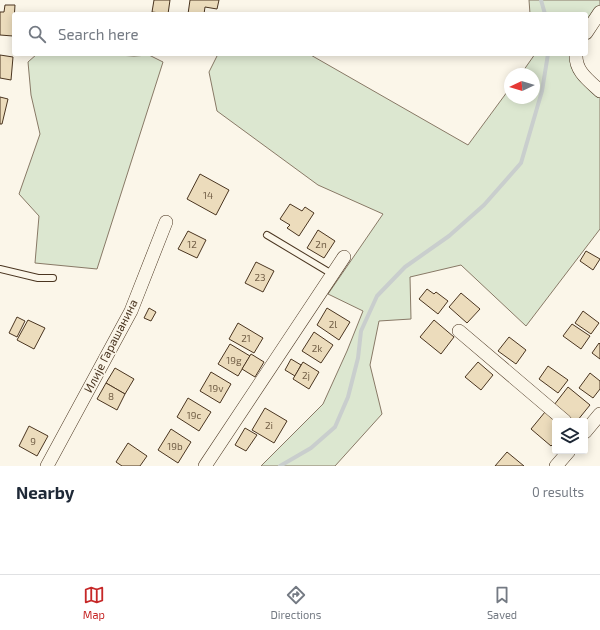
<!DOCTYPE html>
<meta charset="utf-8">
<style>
:root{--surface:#fff;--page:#f6f6f7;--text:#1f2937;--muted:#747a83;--line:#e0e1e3;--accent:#c62828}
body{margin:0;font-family:"Exo 2",sans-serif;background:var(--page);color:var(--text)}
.controls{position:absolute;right:12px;bottom:12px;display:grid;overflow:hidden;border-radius:4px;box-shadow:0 2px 10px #0003}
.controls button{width:36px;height:36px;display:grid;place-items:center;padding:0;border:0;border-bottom:1px solid var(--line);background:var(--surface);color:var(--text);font:20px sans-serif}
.compass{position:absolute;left:504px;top:68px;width:36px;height:36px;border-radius:50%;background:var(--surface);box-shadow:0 2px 10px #0003;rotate:266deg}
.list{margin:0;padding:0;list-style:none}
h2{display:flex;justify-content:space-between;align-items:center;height:52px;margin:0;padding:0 16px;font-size:17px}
h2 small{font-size:13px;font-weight:400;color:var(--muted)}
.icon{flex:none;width:22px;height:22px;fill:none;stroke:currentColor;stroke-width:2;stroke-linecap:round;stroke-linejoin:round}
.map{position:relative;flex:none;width:600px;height:466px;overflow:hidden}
.search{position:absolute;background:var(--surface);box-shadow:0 2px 10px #0003;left:12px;right:12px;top:12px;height:44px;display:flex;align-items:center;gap:10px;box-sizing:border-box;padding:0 14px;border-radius:4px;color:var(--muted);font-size:15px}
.sheet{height:108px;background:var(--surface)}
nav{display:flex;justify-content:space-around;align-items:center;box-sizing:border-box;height:56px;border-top:1px solid var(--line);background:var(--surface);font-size:11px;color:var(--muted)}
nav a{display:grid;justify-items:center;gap:2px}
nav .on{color:var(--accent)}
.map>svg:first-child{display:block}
</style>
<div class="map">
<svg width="600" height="466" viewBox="0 0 600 466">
<rect width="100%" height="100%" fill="#fbf6e9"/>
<g fill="#dce7d0" stroke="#887966">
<polygon points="529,0 600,0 600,15 586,37 586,14 530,14"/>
<polygon points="37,54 102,54 134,56 149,55 163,62 97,269 35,263 39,216 19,194 40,134 31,95 28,62"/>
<polygon points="218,54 309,54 468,145 510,88 510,98 534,98 534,74 521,74 535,54 576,54 600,91 600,229 526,326 461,265 410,277 411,319 379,321 370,365 382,414 335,466 261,466 323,404 347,351 363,311 328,294 383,214 318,185 217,111 209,72"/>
</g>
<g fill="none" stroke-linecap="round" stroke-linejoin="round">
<g stroke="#c9cecd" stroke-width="4">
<polyline points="541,0 545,14"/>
<polyline points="280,466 311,448 335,427 348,397 358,358 361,331 377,296 405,267 449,236 484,205 521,163 542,91 548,54"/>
</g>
</g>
<g fill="#ecdcbc" stroke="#4a3520">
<polygon points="154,0 170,0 168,14 152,12"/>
<polygon points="190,0 219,0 217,9 205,7 204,14 188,14"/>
<polygon points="5,5 15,5 13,36 0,35 0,12 4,12"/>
<polygon points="0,55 13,57 11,80 0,78"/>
<polygon points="0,97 8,99 2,124 0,124"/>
<polygon points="200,174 229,190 216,215 187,199"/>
<polygon points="290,204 302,211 305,207 314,213 299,236 287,228 290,225 280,219"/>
<polygon points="318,230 335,241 324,258 307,248"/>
<polygon points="188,231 206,240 197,258 178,249"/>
<polygon points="586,251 600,259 593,270 580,261"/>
<polygon points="256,262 274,271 263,292 245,283"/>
<polygon points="427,289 434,294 436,292 448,301 438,314 419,299"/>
<polygon points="461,293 480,309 467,323 449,307"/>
<polygon points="149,308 156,312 151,321 144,318"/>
<polygon points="327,308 350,322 339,340 317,325"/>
<polygon points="583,311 599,323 591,334 575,323"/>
<polygon points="17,317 25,321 17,337 9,333"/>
<polygon points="28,320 45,328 34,349 17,340"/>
<polygon points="434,320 454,337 441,354 420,337"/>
<polygon points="238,323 263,338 254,353 229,339"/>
<polygon points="572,324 590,336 581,349 563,336"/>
<polygon points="314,332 333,345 321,363 302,351"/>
<polygon points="509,337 526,350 516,364 498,351"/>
<polygon points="599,343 600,344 600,359 592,353"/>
<polygon points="230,344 250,356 238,376 218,364"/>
<polygon points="251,354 264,362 255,377 242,369"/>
<polygon points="291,359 301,365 295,376 285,370"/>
<polygon points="303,362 319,372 309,389 293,379"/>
<polygon points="478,362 493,375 481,390 465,377"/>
<polygon points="548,366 568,380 558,393 539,379"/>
<polygon points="115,368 134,379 125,394 106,383"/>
<polygon points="211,372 231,384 220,403 200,391"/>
<polygon points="590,373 600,381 600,389 593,398 579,388"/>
<polygon points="106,383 125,394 117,410 97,399"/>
<polygon points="568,387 590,405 577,421 574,421 554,405"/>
<polygon points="188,398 211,412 199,431 177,417"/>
<polygon points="265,408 287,421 274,443 252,430"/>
<polygon points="545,412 555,421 555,442 551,446 531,429"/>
<polygon points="29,426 48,436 37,456 19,446"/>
<polygon points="245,428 257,435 246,451 235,445"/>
<polygon points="171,429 191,442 178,463 158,450"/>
<polygon points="128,443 147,456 140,466 122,466 116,462"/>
<polygon points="507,452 524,466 495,466"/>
</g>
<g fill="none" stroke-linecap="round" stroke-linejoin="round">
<defs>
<g id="lane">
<polyline points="267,235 332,274"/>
<polyline points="0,269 38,278 53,278"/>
</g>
<g id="street">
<polyline points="586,33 600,12"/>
<path d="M576,54C575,71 588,80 600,91"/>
<polyline points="459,331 565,421"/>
<polyline points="585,432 600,414"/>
<polyline points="47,466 131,311 166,222"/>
<polyline points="205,466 344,257"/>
<polyline points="556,466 569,451"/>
</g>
</defs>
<use href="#lane" stroke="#4a3520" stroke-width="8"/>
<use href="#street" stroke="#4a3520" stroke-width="14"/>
<use href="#lane" stroke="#fbf6e9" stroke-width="6"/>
<use href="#street" stroke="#fbf6e9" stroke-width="13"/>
</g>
<g text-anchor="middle" stroke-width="3" stroke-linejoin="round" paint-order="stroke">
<g font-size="10" fill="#725f47">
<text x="208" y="199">14</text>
<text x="192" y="248">12</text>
<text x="321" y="248">2n</text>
<text x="260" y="281">23</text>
<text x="333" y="328">2l</text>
<text x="246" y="342">21</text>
<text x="317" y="352">2k</text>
<text x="234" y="364">19g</text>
<text x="306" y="379">2j</text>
<text x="216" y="392">19v</text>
<text x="111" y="400">8</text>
<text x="194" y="419">19c</text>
<text x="269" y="429">2i</text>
<text x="33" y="445">9</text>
<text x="175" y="450">19b</text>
</g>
<g font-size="12" fill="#4a3520" stroke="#fbf6e9">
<text transform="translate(111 346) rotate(-63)" y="4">Илије Гарашанина</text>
</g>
</g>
</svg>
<div class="controls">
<button><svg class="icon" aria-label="layers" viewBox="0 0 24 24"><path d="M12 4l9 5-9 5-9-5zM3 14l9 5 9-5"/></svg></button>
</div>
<svg class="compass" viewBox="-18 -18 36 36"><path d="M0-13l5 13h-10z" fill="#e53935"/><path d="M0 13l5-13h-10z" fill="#747a83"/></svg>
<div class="search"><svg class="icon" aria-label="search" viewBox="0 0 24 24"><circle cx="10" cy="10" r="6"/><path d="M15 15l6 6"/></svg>Search here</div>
</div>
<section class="sheet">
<h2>Nearby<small>0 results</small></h2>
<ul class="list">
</ul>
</section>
<nav>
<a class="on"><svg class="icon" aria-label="map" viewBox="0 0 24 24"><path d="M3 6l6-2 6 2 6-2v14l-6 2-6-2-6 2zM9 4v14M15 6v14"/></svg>Map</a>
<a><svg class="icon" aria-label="directions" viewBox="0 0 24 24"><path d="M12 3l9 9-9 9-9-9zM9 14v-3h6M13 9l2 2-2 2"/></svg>Directions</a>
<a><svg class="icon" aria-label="saved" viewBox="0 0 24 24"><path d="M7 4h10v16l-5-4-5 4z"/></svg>Saved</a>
</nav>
